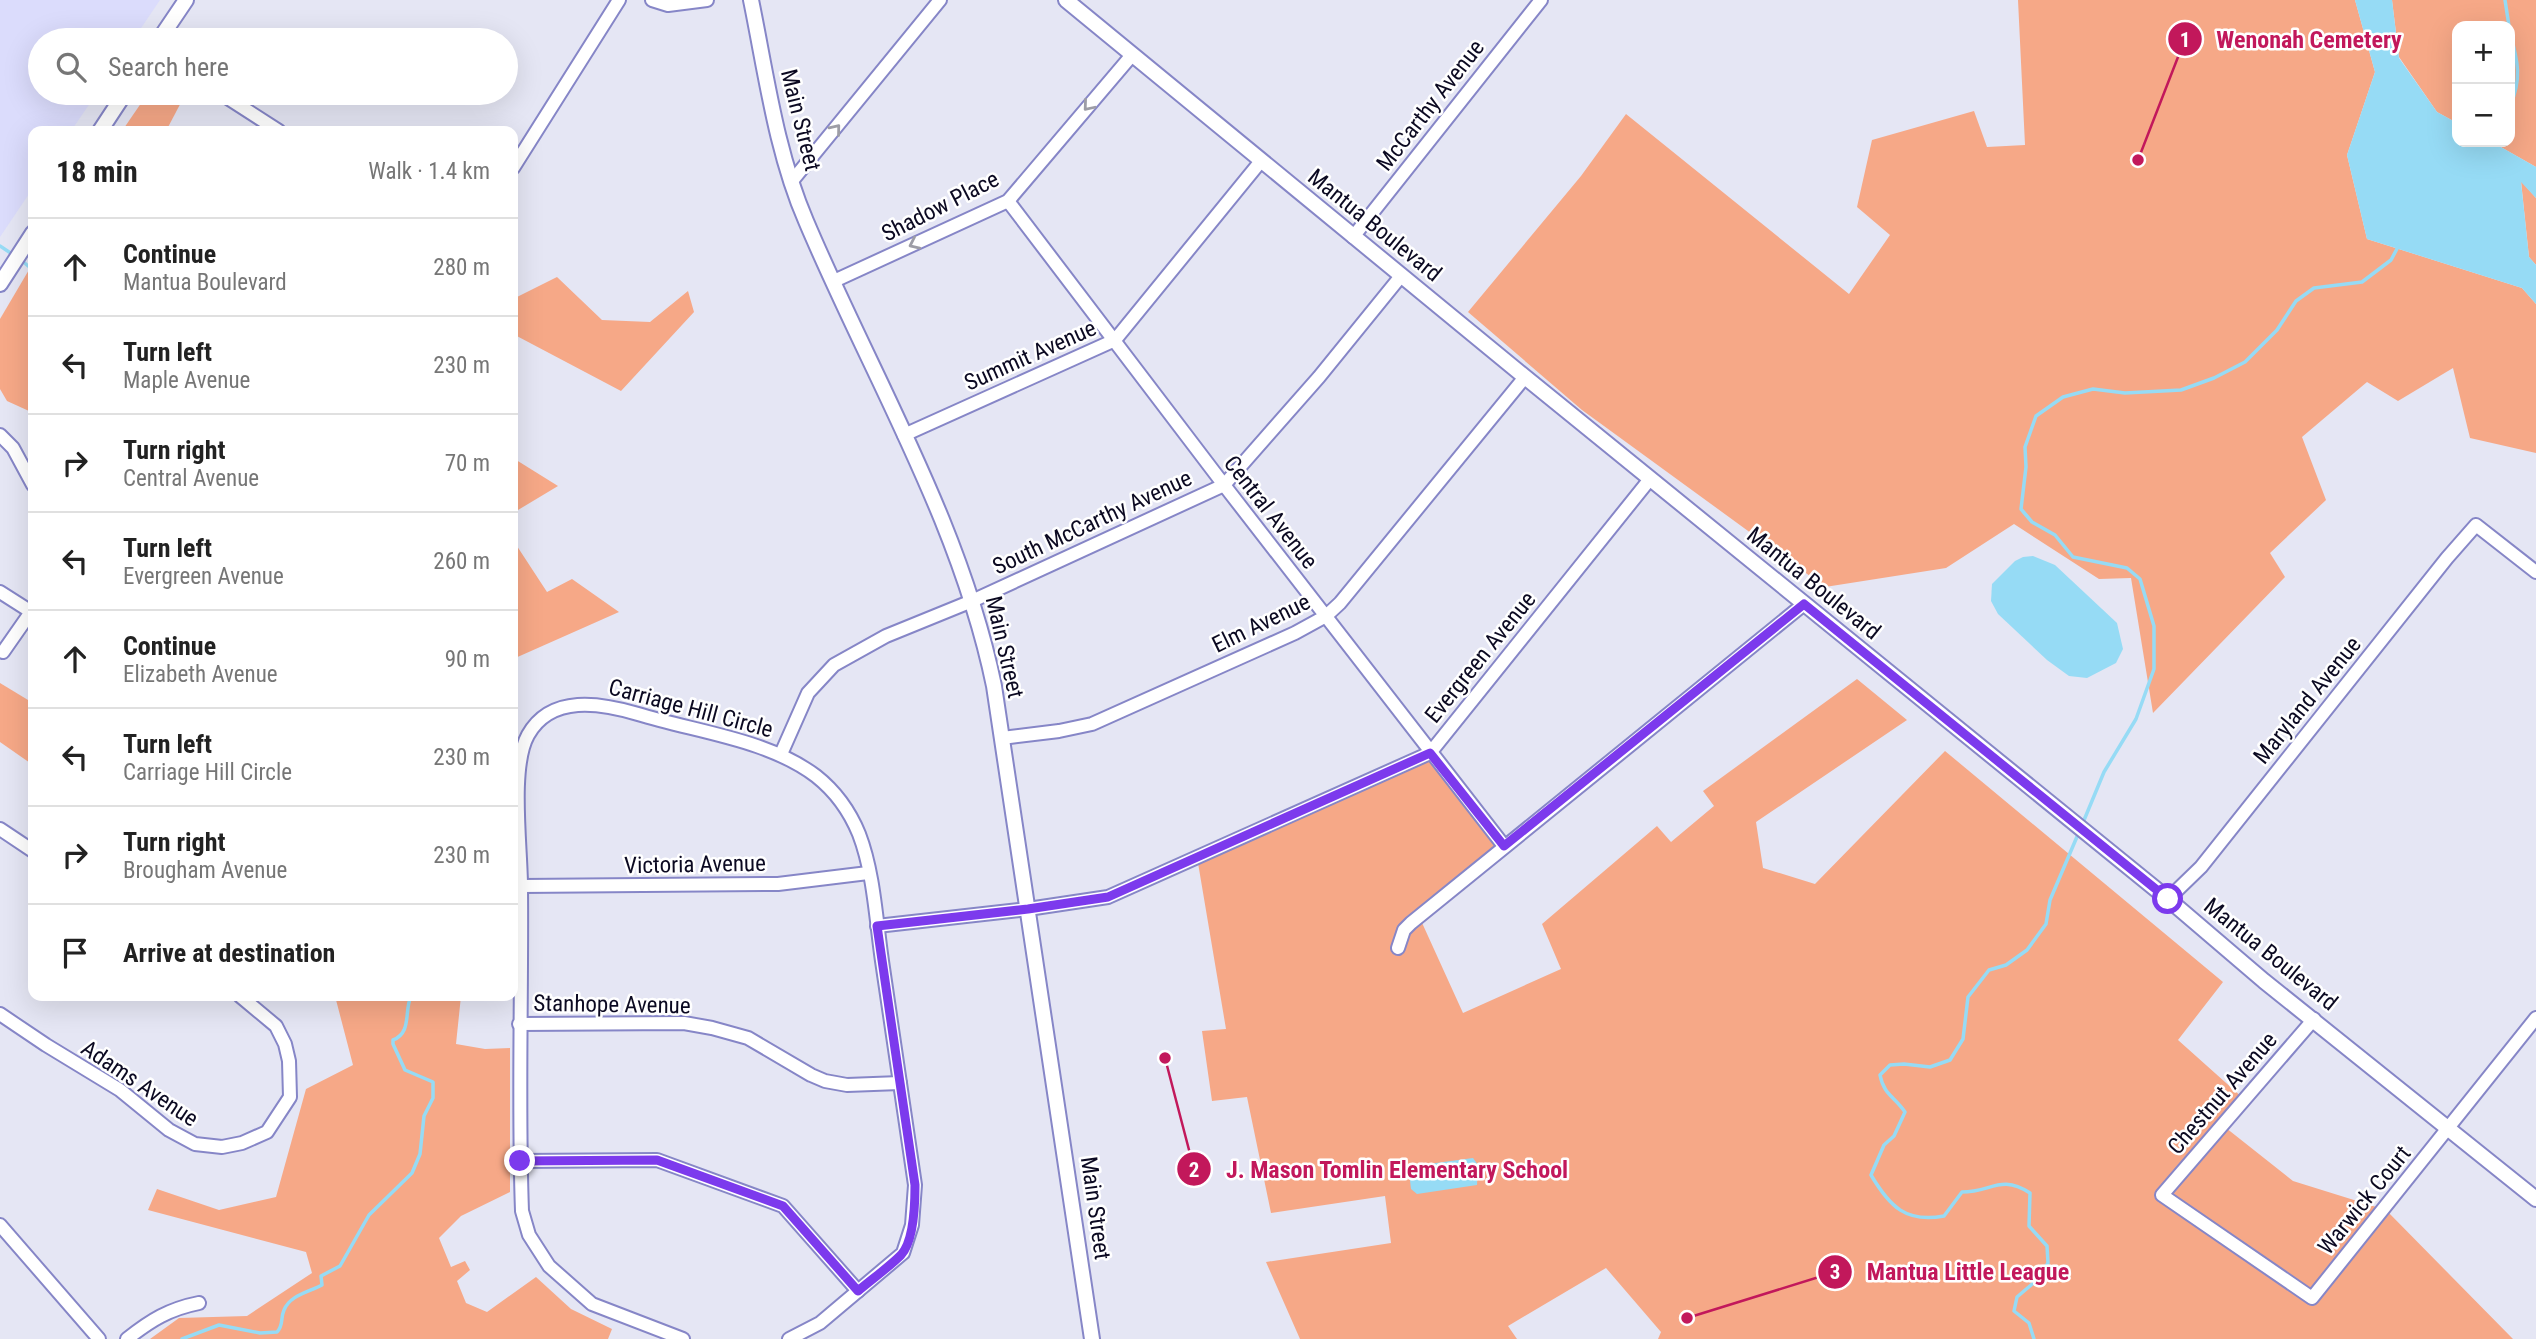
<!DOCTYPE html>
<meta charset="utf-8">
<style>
:root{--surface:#fff;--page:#f2f2f2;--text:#222;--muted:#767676;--line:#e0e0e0}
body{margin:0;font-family:"Roboto Condensed",sans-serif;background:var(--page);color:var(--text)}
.controls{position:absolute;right:21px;top:21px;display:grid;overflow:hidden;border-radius:14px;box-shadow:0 7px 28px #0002}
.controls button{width:63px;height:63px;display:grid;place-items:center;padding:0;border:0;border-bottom:2px solid var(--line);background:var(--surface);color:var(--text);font:35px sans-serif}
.stop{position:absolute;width:21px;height:21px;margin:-16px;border:5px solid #7c3aed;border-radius:50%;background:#fff}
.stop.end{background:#7c3aed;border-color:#fff;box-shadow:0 2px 7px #0008}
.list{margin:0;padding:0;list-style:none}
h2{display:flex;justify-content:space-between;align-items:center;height:91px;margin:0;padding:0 28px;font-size:30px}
h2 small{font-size:23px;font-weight:400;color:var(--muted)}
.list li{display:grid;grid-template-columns:46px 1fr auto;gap:21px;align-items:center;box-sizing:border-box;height:98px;padding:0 28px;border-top:2px solid var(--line)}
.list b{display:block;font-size:26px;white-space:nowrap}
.list p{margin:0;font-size:23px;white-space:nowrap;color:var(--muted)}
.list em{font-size:23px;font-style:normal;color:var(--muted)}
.icon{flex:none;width:38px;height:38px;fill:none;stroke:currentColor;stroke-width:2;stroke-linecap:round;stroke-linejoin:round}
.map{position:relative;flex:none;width:2536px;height:1339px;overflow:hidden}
.search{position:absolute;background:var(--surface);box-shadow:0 7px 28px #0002;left:28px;top:28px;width:490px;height:77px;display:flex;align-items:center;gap:18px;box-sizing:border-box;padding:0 24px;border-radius:38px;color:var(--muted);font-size:26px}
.panel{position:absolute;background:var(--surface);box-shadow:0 7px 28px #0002;left:28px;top:126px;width:490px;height:875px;border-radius:14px}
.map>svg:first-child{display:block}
</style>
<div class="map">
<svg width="2536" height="1339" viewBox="0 0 2536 1339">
<rect width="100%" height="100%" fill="#e5e6f4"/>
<polygon fill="#dbdcfc" points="0,0 160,0 133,40 40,40 40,93 97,93 71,131 33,131 33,188 0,237"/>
<g fill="#f6a887">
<polygon points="2018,0 2355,0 2375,72 2347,155 2367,239 2522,288 2536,304 2536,453 2470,438 2453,368 2398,401 2367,382 2302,437 2326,500 2270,553 2285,577 2153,713 2131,578 2099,579 2014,524 1946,568 1825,587 1582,410 1468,312 1581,176 1626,114 1849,294 1890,235 1857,207 1872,140 1974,111 1987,147 2025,145"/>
<polygon points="2392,0 2536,0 2536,167 2492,142 2510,142 2510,26 2457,26 2457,123 2437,112 2399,57"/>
<polygon points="148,93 186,93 166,131 122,131"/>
<polygon points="2521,181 2536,198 2536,265 2529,257"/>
<polygon points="33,263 33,411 29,411 7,401 0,389 0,319"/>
<polygon points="557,277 602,320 650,322 688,291 694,312 621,391 513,334 513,299"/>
<polygon points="513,458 558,486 513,513"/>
<polygon points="513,540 547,592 572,579 619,612 513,659"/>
<polygon points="1857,679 1907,720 1756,822 1763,868 1815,884 1945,751 2223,982 2178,1040 2244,1099 2221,1124 2293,1181 2386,1210 2513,1339 1658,1339 1661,1332 1606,1268 1508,1326 1517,1339 1300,1339 1266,1262 1391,1243 1385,1196 1271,1213 1247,1097 1212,1101 1202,1031 1226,1029 1197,857 1429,746 1500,843 1418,914 1463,1013 1561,969 1542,924 1657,826 1671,842 1714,806 1703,791"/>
<polygon points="0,683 33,703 33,765 0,742"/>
<polygon points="335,996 461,996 456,1044 485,1049 510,1048 510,1192 461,1216 439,1238 451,1267 465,1261 470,1270 457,1281 466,1303 487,1312 536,1277 571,1309 612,1329 608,1339 150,1339 179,1318 247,1316 312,1273 306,1252 148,1210 157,1189 219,1210 276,1197 306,1089 353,1065"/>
</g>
<g fill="#96dbf5">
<polygon points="2355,0 2392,0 2399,58 2437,112 2457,123 2457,142 2492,142 2536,167 2536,198 2521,182 2529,257 2536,265 2536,304 2522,288 2367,239 2347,155 2375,72"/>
<polygon points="2033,556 2055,565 2117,623 2123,649 2116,663 2087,678 2069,676 2047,660 1998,614 1991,601 1992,584 2015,561 2023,557"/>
<polygon points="1473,1158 1478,1165 1477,1185 1417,1194 1411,1189 1409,1172 1414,1166"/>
</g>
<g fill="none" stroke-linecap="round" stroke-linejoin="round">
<g stroke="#96dbf5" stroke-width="3.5">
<polyline points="2505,0 2509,26"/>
<path d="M2510,33C2518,61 2522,79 2510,106"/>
<polyline points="0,246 15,256"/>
<polyline points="21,260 33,270"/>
<polyline points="2082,825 2104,772 2136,719 2154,669 2154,626 2140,579 2127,568 2073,557 2055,535 2032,522 2021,509 2026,467 2025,447 2036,416 2063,397 2093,389 2125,393 2181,390 2214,378 2245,362 2277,330 2296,301 2314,288 2362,282 2391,260 2399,245"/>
<path d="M182,1339L219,1325L260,1333L277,1332C284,1325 280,1319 284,1310C290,1295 309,1292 322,1285L321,1276L340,1266L369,1215L412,1173L420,1154L424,1116L433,1098V1082L405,1070L393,1044V1040C412,1033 404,1011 411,996"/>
<path d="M2034,1339L2029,1323L2014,1311L2017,1297L2037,1280L2048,1263L2047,1246L2029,1226L2030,1193C2000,1174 1992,1192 1962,1192L1944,1216C1906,1223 1890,1207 1871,1175L1884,1145L1894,1136L1905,1112C1894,1096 1884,1095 1880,1075L1890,1065L1904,1064L1930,1067L1950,1060L1963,1039L1968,997L1989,970L2006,965L2027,950L2046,924L2050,900L2079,832"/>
</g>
<defs>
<g id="minor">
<polyline points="652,0 668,5 707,0"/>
<polyline points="220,93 279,131"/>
<polyline points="513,168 619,0"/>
<polyline points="792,181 940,0"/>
<polyline points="1008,201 1224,485 1504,846"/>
<polyline points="1353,237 1541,0"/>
<polyline points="834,281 1008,201 1132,55"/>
<polyline points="0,435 13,448 33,485"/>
<polyline points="904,435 1115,340 1261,161"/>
<polyline points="0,592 33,613"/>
<polyline points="3,652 33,609"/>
<polyline points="1002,738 1059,731 1092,724 1295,633 1326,616 1340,603 1525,377"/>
<polyline points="781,754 808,693 834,665 886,636 972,601 1224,485 1319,377 1401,276"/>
<polyline points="0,829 33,851"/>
<polyline points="521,886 778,884 868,873"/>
<polyline points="2168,899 2201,867 2447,558 2476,525 2536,572"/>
<polyline points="877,926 1028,909 1108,897 1430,753 1650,479"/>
<polyline points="1398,948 1404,930 1411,923 1804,604"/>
<polyline points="0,1014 46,1045 120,1090 169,1130 195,1144 222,1147 242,1143 267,1132 290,1097 289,1061 285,1044 276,1026 240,996"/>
<polyline points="2314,1019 2162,1195 2312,1298 2536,1018"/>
<polyline points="519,1024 684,1023 712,1028 748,1038 811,1075 825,1081 847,1085 900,1083"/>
<polyline points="520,1161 657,1160 783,1206 858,1291"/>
<polyline points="0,1225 99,1339"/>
<path d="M127,1339C151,1320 169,1309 199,1303"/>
<path d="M683,1339L592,1304L549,1266L529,1235L522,1211C518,1103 522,995 521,886C521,848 510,767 528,735C551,694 601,703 638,714C696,732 767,739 816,776C835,791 850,812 859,834C874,873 876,920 882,961C893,1035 904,1110 915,1185L912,1225L903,1253L820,1323L789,1339"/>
</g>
<g id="major">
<path d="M751,0C766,73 776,152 806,221C871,375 960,521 994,686L1092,1339"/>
<polyline points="1066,0 1525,377 2168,899 2264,981 2536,1199"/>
<polyline points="159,40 186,0"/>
<polyline points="100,131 125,93"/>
<polyline points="0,284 33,233"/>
</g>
</defs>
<use href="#minor" stroke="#8686c7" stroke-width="16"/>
<use href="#major" stroke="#8686c7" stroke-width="18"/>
<use href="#minor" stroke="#fff" stroke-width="12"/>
<use href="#major" stroke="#fff" stroke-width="14"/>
</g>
<defs><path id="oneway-chevron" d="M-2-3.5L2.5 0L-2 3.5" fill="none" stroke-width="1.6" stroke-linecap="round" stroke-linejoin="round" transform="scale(1.75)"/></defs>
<g stroke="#9d9da6">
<use href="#oneway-chevron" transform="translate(1088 106) rotate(130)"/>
<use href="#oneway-chevron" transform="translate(836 129) rotate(-51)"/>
<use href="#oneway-chevron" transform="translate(914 244) rotate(155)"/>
</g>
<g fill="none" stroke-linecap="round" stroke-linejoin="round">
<path stroke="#7c3aed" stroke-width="9" d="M520,1161L657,1160L783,1206L858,1291C872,1279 888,1268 901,1255C914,1241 915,1203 915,1185L877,926L1028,909L1108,897L1430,753L1504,846L1804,604L2168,899"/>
</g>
<g text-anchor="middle" stroke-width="5" stroke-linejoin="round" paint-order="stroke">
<g font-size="23" fill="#0b0921" stroke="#fff">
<text transform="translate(1430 105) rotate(-52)" y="8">McCarthy Avenue</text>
<text transform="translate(801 120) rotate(76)" y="8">Main Street</text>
<text transform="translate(940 206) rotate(-27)" y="8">Shadow Place</text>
<text transform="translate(1375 225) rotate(39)" y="8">Mantua Boulevard</text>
<text transform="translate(1030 355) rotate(-24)" y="8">Summit Avenue</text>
<text transform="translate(1271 512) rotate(52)" y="8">Central Avenue</text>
<text transform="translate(1092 522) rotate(-25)" y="8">South McCarthy Avenue</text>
<text transform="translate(1814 583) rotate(39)" y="8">Mantua Boulevard</text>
<text transform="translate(1261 623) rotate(-26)" y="8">Elm Avenue</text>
<text transform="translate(1005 647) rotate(77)" y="8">Main Street</text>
<text transform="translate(1480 657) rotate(-51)" y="8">Evergreen Avenue</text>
<text transform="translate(2307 700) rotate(-51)" y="8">Maryland Avenue</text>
<text transform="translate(691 708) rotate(15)" y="8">Carriage Hill Circle</text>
<text transform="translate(695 864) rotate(-1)" y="8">Victoria Avenue</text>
<text transform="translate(2271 954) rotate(39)" y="8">Mantua Boulevard</text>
<text transform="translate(612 1004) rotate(1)" y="8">Stanhope Avenue</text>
<text transform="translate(140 1083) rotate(34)" y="8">Adams Avenue</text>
<text transform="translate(2222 1093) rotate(-49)" y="8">Chestnut Avenue</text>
<text transform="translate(2364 1200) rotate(-51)" y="8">Warwick Court</text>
<text transform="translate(1096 1208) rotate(82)" y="8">Main Street</text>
</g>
</g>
<path fill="none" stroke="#c2185b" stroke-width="2.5" d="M2138 160L2185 39M1165 1058L1194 1169M1687 1318L1835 1272"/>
<g fill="#c2185b" stroke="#fff" stroke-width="2.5">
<circle cx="2138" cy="160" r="7"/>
<circle cx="1165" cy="1058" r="7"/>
<circle cx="1687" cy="1318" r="7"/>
<circle cx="2185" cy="39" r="18"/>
<circle cx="1194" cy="1169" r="18"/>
<circle cx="1835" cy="1272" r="18"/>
</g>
<g font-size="21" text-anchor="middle" font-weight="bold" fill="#fff">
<text x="2185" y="47">1</text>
<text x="1194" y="1177">2</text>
<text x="1835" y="1279">3</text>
</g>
<g font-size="24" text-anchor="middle" font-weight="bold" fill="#c2185b" stroke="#fff" stroke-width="5" stroke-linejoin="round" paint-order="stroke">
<text x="2309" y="48">Wenonah Cemetery</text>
<text x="1397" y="1178">J. Mason Tomlin Elementary School</text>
<text x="1968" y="1280">Mantua Little League</text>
</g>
</svg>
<div class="controls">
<button>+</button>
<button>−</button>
</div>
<div class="stop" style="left:2168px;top:899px"></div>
<div class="stop end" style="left:520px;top:1161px"></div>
<div class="search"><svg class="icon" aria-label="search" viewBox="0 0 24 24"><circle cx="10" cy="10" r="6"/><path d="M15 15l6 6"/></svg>Search here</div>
<section class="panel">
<h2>18 min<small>Walk · 1.4 km</small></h2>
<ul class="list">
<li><svg class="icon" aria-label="ahead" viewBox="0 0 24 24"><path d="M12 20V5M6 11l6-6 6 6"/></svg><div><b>Continue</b><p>Mantua Boulevard</p></div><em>280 m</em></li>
<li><svg class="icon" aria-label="left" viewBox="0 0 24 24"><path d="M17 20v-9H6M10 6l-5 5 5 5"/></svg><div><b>Turn left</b><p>Maple Avenue</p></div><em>230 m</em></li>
<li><svg class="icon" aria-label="right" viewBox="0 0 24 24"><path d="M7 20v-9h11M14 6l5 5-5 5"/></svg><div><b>Turn right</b><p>Central Avenue</p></div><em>70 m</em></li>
<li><svg class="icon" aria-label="left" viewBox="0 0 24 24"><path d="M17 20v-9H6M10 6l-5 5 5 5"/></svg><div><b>Turn left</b><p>Evergreen Avenue</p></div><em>260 m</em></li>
<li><svg class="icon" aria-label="ahead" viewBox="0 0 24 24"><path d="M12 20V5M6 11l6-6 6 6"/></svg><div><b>Continue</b><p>Elizabeth Avenue</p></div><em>90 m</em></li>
<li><svg class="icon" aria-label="left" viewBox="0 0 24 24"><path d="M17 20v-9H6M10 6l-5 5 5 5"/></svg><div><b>Turn left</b><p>Carriage Hill Circle</p></div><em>230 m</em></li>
<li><svg class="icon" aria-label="right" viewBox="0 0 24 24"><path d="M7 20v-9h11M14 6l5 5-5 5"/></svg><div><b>Turn right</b><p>Brougham Avenue</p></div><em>230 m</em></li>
<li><svg class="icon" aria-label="arrive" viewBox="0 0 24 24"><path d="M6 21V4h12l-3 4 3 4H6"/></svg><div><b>Arrive at destination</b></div></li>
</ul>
</section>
</div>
